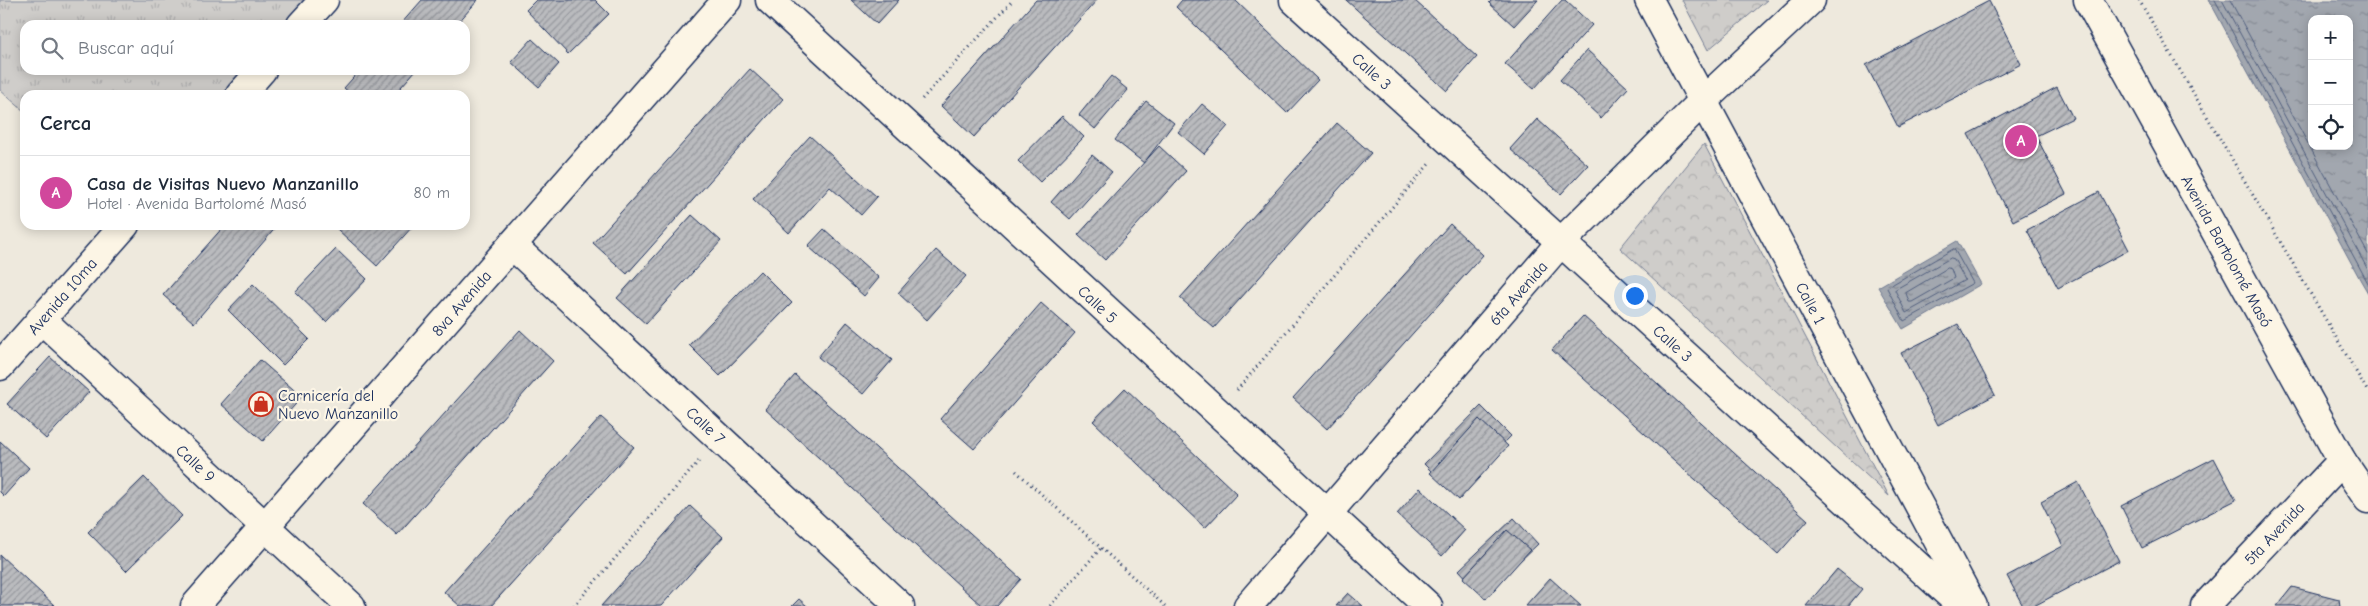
<!DOCTYPE html>
<html lang="es">
<meta charset="utf-8">
<style>
:root{--surface:#fff;--page:#f6f6f7;--text:#1f2937;--muted:#747a83;--line:#e0e1e3;--accent:#0b8043}
body{margin:0;font-family:"Comic Neue",sans-serif;background:var(--page);color:var(--text)}
.controls{position:absolute;right:15px;top:15px;display:grid;overflow:hidden;border-radius:10px;box-shadow:0 2px 12px #0003}
.controls button{width:45px;height:45px;display:grid;place-items:center;padding:0;border:0;border-bottom:1px solid var(--line);background:var(--surface);color:var(--text);font:25px sans-serif}
.you{position:absolute;left:1634px;top:295px;width:18px;height:18px;margin:-12px;border:4px solid #fff;border-radius:50%;background:#1a73e8;box-shadow:0 0 0 8px #1a73e833}
.badge{display:grid;place-items:center;width:32px;height:32px;border-radius:50%;background:var(--accent);color:#fff;font-size:16px;font-weight:700}
.pin{position:absolute;translate:-50% -50%;border:2px solid #fff;box-shadow:0 1px 5px #0006}
.list{margin:0;padding:0;list-style:none}
h2{display:flex;justify-content:space-between;align-items:center;height:65px;margin:0;padding:0 20px;font-size:21px}
h2 small{font-size:16px;font-weight:400;color:var(--muted)}
.list li{display:grid;grid-template-columns:32px 1fr auto;gap:15px;align-items:center;box-sizing:border-box;height:75px;padding:0 20px;border-top:1px solid var(--line)}
.list b{display:block;font-size:19px;white-space:nowrap}
.list p{margin:0;font-size:16px;white-space:nowrap;color:var(--muted)}
.list em{font-size:16px;font-style:normal;color:var(--muted)}
.icon{flex:none;width:28px;height:28px;fill:none;stroke:currentColor;stroke-width:2;stroke-linecap:round;stroke-linejoin:round}
.map{position:relative;flex:none;width:2368px;height:606px;overflow:hidden}
.search{position:absolute;background:var(--surface);box-shadow:0 2px 12px #0003;left:20px;top:20px;width:450px;height:55px;display:flex;align-items:center;gap:12px;box-sizing:border-box;padding:0 18px;border-radius:15px;color:var(--muted);font-size:19px}
.panel{position:absolute;background:var(--surface);box-shadow:0 2px 12px #0003;left:20px;top:90px;width:450px;height:140px;border-radius:15px}
.map>svg:first-child{display:block}
</style>
<div class="map">
<svg width="2368" height="606" viewBox="0 0 2368 606">
<defs>
<pattern id="grass-tufts" width="24" height="20" patternUnits="userSpaceOnUse" patternTransform="scale(1.25)"><rect width="24" height="20" fill="#cfcdca"/><path d="M3 7l-1-3M5 7V3M7 7l1-3M15 17l-1-3M17 17v-4M19 17l1-3" fill="none" stroke="#b1b0b0"/></pattern>
<pattern id="park-crowns" width="20" height="18" patternUnits="userSpaceOnUse" patternTransform="scale(1.25)"><rect width="20" height="18" fill="#cfcdca"/><path d="M2 6a3 3 0 1 1 6 0M12 15a3 3 0 1 1 6 0" fill="none" stroke="#b1b0b0"/></pattern>
<pattern id="water-ripples" width="26" height="14" patternUnits="userSpaceOnUse" patternTransform="scale(1.25)"><rect width="26" height="14" fill="#a2a7af"/><path d="M2 4q2-2 4 0t4 0M15 11q2-2 4 0t4 0" fill="none" stroke="#838892"/></pattern>
<pattern id="building-hatch" width="6" height="6" patternUnits="userSpaceOnUse" patternTransform="scale(1.25)"><rect width="6" height="6" fill="#babbbe"/><path d="M-1 1l2-2M0 6l6-6M5 7l2-2" fill="none" stroke="#96989e"/></pattern>
</defs>
<rect width="100%" height="100%" fill="#eee9dd"/>
<filter id="ink" filterUnits="userSpaceOnUse"><feTurbulence type="fractalNoise" baseFrequency=".02" numOctaves="2"/><feDisplacementMap in="SourceGraphic" scale="10" xChannelSelector="R" yChannelSelector="G"/><feConvolveMatrix kernelMatrix="1 2 1 2 8 2 1 2 1" color-interpolation-filters="sRGB"/></filter>
<g filter="url(#ink)">
<polygon fill="url(#grass-tufts)" stroke="#757e94" points="0,0 308,0 287,25 25,25 25,70 249,70 228,95 25,95 25,112 0,90"/>
<g fill="url(#park-crowns)" stroke="#757e94">
<polygon points="1682,0 1767,0 1708,50"/>
<polygon points="1704,144 1889,496 1620,248"/>
</g>
<g fill="url(#water-ripples)" stroke="#6c778f" fill-rule="evenodd">
<path d="M2209,0H2368V293L2361,281ZM2312,19H2349V146H2312Z"/>
<polygon points="1957,241 1981,284 1903,329 1878,287"/>
</g>
<g fill="none" stroke-linecap="round" stroke-linejoin="round">
<g stroke="#515f7e" stroke-width="1">
<polyline points="2215,0 2368,283"/>
<polyline points="2222,0 2368,270"/>
<polyline points="2230,0 2368,254"/>
<polygon points="1954,249 1973,283 1904,321 1887,288"/>
<polygon points="1951,258 1954,259 1965,280 1906,313 1895,290"/>
<polygon points="1948,268 1951,269 1954,278 1912,302 1909,302 1906,293"/>
</g>
</g>
<g fill="url(#building-hatch)" stroke="#1b2f5e">
<polygon points="422,0 478,0 456,25 400,25"/>
<polygon points="536,0 595,0 609,14 568,54 526,10"/>
<polygon points="851,0 899,0 877,24"/>
<polygon points="1036,0 1097,0 974,137 941,106"/>
<polygon points="1182,0 1235,0 1318,80 1287,113 1176,7"/>
<polygon points="1346,0 1414,0 1477,57 1447,91"/>
<polygon points="1492,0 1538,0 1514,26 1489,3"/>
<polygon points="1562,0 1565,0 1592,25 1534,89 1505,64"/>
<polygon points="1989,1 2021,64 1898,127 1866,65"/>
<polygon points="532,39 559,64 539,87 511,62"/>
<polygon points="1587,50 1628,88 1601,118 1560,80"/>
<polygon points="750,69 783,99 627,274 593,243"/>
<polygon points="360,70 416,70 394,95 352,95 344,88"/>
<polygon points="1111,76 1128,90 1095,129 1079,115"/>
<polygon points="2057,87 2073,118 2036,136 2066,194 2013,221 1968,134"/>
<polygon points="1146,101 1174,123 1144,163 1115,140"/>
<polygon points="1202,104 1228,126 1204,154 1178,132"/>
<polygon points="1062,116 1084,137 1040,182 1018,161"/>
<polygon points="1537,119 1588,165 1561,194 1510,149"/>
<polygon points="1337,123 1371,153 1214,328 1180,298"/>
<polygon points="810,136 877,197 861,215 830,187 789,233 753,199"/>
<polygon points="1159,146 1186,171 1105,260 1078,235"/>
<polygon points="1092,155 1112,172 1070,219 1051,202"/>
<polygon points="2099,192 2129,250 2058,288 2027,230"/>
<polygon points="692,215 721,241 646,324 617,298"/>
<polygon points="1450,224 1483,255 1327,429 1293,398"/>
<polygon points="225,225 278,225 194,323 163,295"/>
<polygon points="341,225 413,225 413,226 377,266 337,229"/>
<polygon points="824,229 879,278 864,296 808,246"/>
<polygon points="336,249 367,279 326,322 295,292"/>
<polygon points="936,250 966,276 927,320 898,293"/>
<polygon points="760,271 792,303 720,376 689,345"/>
<polygon points="253,284 309,339 283,365 228,310"/>
<polygon points="1041,303 1075,333 974,449 940,419"/>
<polygon points="1583,316 1808,520 1778,554 1552,350"/>
<polygon points="847,322 892,360 863,394 818,357"/>
<polygon points="1958,324 1995,395 1938,425 1901,353"/>
<polygon points="520,330 553,361 397,535 363,504"/>
<polygon points="50,357 89,392 46,439 7,404"/>
<polygon points="260,360 302,397 263,441 221,404"/>
<polygon points="795,375 1021,579 997,606 982,606 765,409"/>
<polygon points="1125,388 1237,494 1205,528 1093,421"/>
<polygon points="1481,406 1511,436 1454,494 1424,464"/>
<polygon points="601,417 634,447 491,606 460,606 444,592"/>
<polygon points="1479,419 1508,446 1459,500 1430,473"/>
<polygon points="0,441 29,468 4,496 0,492"/>
<polygon points="2214,458 2236,500 2142,548 2121,506"/>
<polygon points="144,477 182,516 126,571 88,532"/>
<polygon points="2078,482 2119,561 2034,606 2023,606 2007,576 2063,546 2041,502"/>
<polygon points="1420,488 1465,530 1442,556 1397,514"/>
<polygon points="690,506 723,537 661,606 601,606"/>
<polygon points="1514,518 1538,544 1483,596 1459,570"/>
<polygon points="1507,530 1530,550 1486,599 1463,578"/>
<polygon points="0,555 55,606 0,606"/>
<polygon points="1837,569 1862,589 1848,606 1806,606"/>
<polygon points="1550,578 1581,606 1525,606"/>
<polygon points="2292,587 2339,599 2340,606 2277,606"/>
<polygon points="1348,593 1363,606 1336,606"/>
<polygon points="799,599 807,606 792,606"/>
</g>
<g fill="none" stroke-linecap="round" stroke-linejoin="round">
<defs>
<g id="minor">
<polyline points="770,0 1428,606"/>
<polyline points="1294,0 1962,606"/>
<polyline points="1649,0 1973,606"/>
<polyline points="301,25 324,0"/>
<polyline points="240,95 262,70"/>
<polyline points="512,245 900,606"/>
<polyline points="41,319 351,606"/>
<polyline points="0,366 125,225"/>
<polyline points="195,606 727,0"/>
<polyline points="1248,606 1561,242 1703,101 1811,0"/>
<polyline points="2205,606 2342,461"/>
</g>
<polyline id="major" points="2088,0 2342,461 2368,499"/>
</defs>
<use href="#minor" stroke="#1b2f5e" stroke-width="31"/>
<use href="#major" stroke="#1b2f5e" stroke-width="31"/>
<g stroke="#1b2f5e" stroke-width="3" stroke-dasharray="1 4" stroke-linecap="butt">
<polyline points="2139,0 2368,392"/>
<polyline points="922,99 1013,0"/>
<polyline points="1237,390 1429,164"/>
<polyline points="1016,471 1165,606"/>
<polyline points="574,606 699,461"/>
<polyline points="1050,606 1101,548"/>
</g>
<use href="#minor" stroke="#fcf5e5" stroke-width="28"/>
<use href="#major" stroke="#fcf5e5" stroke-width="28"/>
</g>
</g>
<defs>
<symbol id="shop-ring" viewBox="-11 -11 22 22"><circle r="9.5" fill="#fcf5e5" stroke="#c8321e" stroke-width="1.5"/><path d="M-5-2.5h2.3a2.7 3.5 0 0 1 5.4 0H5L5.5 6h-11ZM-1.5-2.5h3a1.5 2.3 0 0 0-3 0Z" fill="#c8321e"/></symbol>
</defs>
<g fill-rule="evenodd">
<use href="#shop-ring" x="247" y="390" width="28" height="28"/>
</g>
<g text-anchor="middle" stroke-width="4.5" stroke-linejoin="round" paint-order="stroke">
<g font-size="16" fill="#1b2f5e" stroke="#fcf5e5">
<text transform="translate(1372 71) rotate(42)" y="6">Calle 3</text>
<text transform="translate(2227 251) rotate(61)" y="6">Avenida Bartolomé Masó</text>
<text transform="translate(1518 293) rotate(-49)" y="6">6ta Avenida</text>
<text transform="translate(62 296) rotate(-49)" y="6">Avenida 10ma</text>
<text transform="translate(461 303) rotate(-49)" y="6">8va Avenida</text>
<text transform="translate(1811 303) rotate(62)" y="6">Calle 1</text>
<text transform="translate(1098 304) rotate(43)" y="6">Calle 5</text>
<text transform="translate(1673 343) rotate(42)" y="6">Calle 3</text>
<text transform="translate(706 425) rotate(43)" y="6">Calle 7</text>
<text transform="translate(196 463) rotate(43)" y="6">Calle 9</text>
<text transform="translate(2274 533) rotate(-47)" y="6">5ta Avenida</text>
</g>
<g font-size="16" fill="#1b2f5e" stroke="#fcf5e5" text-anchor="start">
<text x="278" y="401">Carnicería del<tspan x="278" dy="18">Nuevo Manzanillo</tspan></text>
</g>
</g>
</svg>
<div class="controls">
<button>+</button>
<button>−</button>
<button><svg class="icon" aria-label="locate" viewBox="0 0 24 24"><circle cx="12" cy="12" r="6"/><path d="M12 2v4M12 18v4M2 12h4M18 12h4"/></svg></button>
</div>
<div class="you"></div>
<div class="pin badge" style="left:2021px;top:141px;background:#d1479c">A</div>
<div class="search"><svg class="icon" aria-label="search" viewBox="0 0 24 24"><circle cx="10" cy="10" r="6"/><path d="M15 15l6 6"/></svg>Buscar aquí</div>
<section class="panel">
<h2>Cerca<small></small></h2>
<ul class="list">
<li><span class="badge" style="background:#d1479c">A</span><div><b>Casa de Visitas Nuevo Manzanillo</b><p>Hotel · Avenida Bartolomé Masó</p></div><em>80 m</em></li>
</ul>
</section>
</div>
